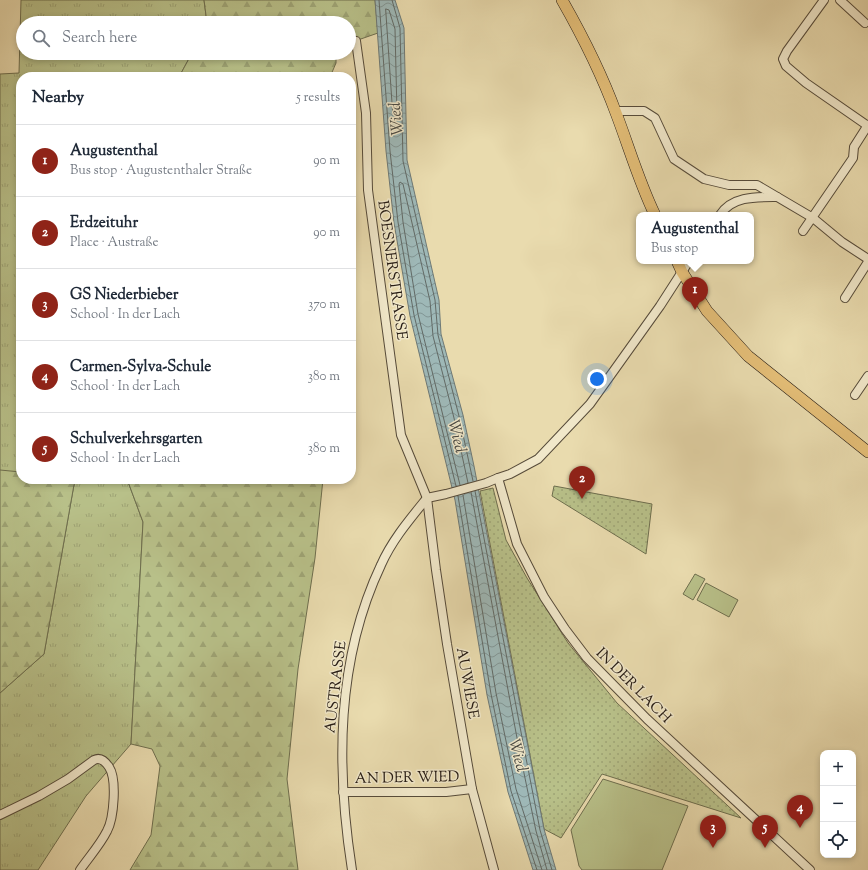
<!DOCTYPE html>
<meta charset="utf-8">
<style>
:root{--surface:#fff;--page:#f2f2f3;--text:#1f2937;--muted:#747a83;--line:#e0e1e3;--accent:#8f2418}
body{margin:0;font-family:"Sorts Mill Goudy",serif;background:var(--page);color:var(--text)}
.controls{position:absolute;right:12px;bottom:12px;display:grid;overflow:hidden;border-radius:8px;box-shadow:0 2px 6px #0003}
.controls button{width:36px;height:36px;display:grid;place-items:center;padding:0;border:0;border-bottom:1px solid var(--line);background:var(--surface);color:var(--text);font:20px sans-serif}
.you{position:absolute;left:597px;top:379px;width:14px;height:14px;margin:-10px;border:3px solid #fff;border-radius:50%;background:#1a73e8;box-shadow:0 0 0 6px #1a73e833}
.badge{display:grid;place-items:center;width:26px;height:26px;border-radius:50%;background:var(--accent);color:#fff;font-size:13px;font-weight:700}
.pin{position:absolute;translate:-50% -33px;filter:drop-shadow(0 1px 2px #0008)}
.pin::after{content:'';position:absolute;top:21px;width:14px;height:12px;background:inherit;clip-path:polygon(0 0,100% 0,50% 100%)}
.popup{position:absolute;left:636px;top:212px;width:118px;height:52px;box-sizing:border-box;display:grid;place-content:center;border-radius:8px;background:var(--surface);filter:drop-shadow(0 1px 3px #0005);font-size:13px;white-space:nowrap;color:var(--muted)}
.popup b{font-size:15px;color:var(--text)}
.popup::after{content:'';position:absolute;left:50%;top:100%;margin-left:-8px;border:8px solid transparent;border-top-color:var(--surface)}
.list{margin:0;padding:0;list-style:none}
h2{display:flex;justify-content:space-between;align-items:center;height:52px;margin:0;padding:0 16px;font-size:17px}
h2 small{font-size:13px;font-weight:400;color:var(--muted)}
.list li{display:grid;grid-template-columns:26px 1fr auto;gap:12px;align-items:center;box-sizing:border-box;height:72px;padding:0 16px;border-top:1px solid var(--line)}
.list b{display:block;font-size:15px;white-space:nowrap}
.list p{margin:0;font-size:13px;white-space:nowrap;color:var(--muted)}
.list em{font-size:13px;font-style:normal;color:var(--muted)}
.icon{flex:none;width:22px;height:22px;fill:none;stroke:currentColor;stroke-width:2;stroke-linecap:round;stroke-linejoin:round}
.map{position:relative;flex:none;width:868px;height:870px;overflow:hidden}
.search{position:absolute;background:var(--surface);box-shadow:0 2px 6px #0003;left:16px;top:16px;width:340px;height:44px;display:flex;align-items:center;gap:10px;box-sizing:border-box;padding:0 14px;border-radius:22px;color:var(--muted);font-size:15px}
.panel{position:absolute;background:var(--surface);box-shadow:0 2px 6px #0003;left:16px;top:72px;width:340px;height:412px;border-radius:16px}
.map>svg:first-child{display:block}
</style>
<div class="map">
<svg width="868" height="870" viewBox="0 0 868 870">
<defs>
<pattern id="grass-tufts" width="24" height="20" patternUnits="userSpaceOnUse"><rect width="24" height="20" fill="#b8c089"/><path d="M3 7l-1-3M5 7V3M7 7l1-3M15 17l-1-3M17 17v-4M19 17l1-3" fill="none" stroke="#9ea475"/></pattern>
<pattern id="forest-firs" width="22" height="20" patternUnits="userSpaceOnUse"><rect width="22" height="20" fill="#b8c089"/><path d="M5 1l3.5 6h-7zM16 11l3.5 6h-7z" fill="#9ea475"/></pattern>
<pattern id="park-dots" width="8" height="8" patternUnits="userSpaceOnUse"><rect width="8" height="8" fill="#b8c089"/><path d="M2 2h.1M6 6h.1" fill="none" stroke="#9ea475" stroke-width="1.8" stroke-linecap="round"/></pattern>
<pattern id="water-waves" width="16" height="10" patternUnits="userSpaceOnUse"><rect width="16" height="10" fill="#9eb8b7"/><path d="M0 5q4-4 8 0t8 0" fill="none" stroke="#819594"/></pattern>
</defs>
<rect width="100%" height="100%" fill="#e9dbae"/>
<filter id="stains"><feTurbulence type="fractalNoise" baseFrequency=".005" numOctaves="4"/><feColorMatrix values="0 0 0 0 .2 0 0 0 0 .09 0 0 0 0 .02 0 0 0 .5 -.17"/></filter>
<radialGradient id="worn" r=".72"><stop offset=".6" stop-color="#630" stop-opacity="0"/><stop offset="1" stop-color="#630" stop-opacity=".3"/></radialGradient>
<g fill="url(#grass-tufts)" stroke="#6e6e4e">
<polygon points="21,0 204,0 207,23 23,23 23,53 192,53 179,77 21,77 21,479 0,476 0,74 19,73"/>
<polygon points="75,479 127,479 143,522 131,744 86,796 38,870 0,870 0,693 44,654"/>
</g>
<g fill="url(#forest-firs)" stroke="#6e6e4e">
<polygon points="204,0 375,0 378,33 355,41 351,29 349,29 349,23 207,23"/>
<polygon points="192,53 336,53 336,63 330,77 179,77"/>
<polygon points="0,470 21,472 21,479 75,479 44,654 0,693"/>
<polygon points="127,479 323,479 315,558 298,669 287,779 298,870 130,870 151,835 160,766 152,749 131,744 143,522"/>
</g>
<g fill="url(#park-dots)" stroke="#6e6e4e">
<polygon points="554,486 652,504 646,554 552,496"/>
<polygon points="493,488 506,540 527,578 568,643 617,703 741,818 602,774 561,838 544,829 480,491"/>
</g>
<g fill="#b8c089" stroke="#6e6e4e">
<polygon points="695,574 705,579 693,600 683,594"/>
<polygon points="706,583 738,600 729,617 697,600"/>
<polygon points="603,779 688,806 662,870 582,870 579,866 571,830"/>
</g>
<polygon fill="url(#water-waves)" stroke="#6e7976" points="375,0 395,0 404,28 407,160 439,300 441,334 463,415 474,466 529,752 544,829 556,870 533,870 508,792 487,695 455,500 410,316 394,223 386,151"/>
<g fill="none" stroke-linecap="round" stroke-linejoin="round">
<g stroke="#626a66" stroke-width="1">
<polyline points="379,0 390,151 398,222 414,315 456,486"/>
<polyline points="392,0 400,28 403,161 435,300 438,335 459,416 473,481"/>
<polygon points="386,9 389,10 395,29 397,114 395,116 393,114"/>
<polyline points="460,485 418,314 403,222 399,184 400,182 403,184 430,301 433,336 454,418 468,483"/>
<polyline points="475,491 525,753 540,830 552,870"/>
<polyline points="471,492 520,754 536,831 547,870"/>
<polyline points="463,495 496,693 516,789 542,870"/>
<polyline points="458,496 491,694 511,791 537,870"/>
</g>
<defs>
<g id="minor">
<polyline points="824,0 787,51 783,59 786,66 806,83 868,126"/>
<polyline points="840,0 865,23"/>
<polyline points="356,41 366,113 368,190 401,435 427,498 436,570 447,644 472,789 494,870"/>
<polyline points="615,111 644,111 655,118 674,159 704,179 729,185 757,185 813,218 842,242 868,259"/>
<path d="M720,215C732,196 756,197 777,197"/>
<polyline points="803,231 853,158 854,147 868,125"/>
<polyline points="845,298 868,262"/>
<polyline points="855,395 868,376"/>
<polyline points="498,478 517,544 544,597 565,629 587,658 647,719 810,870"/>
<polyline points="343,792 446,792 472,789"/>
<path d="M0,815L39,796L68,779L94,760C100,757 105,761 109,767C117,779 114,818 107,831C100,845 89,857 80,870"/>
<path d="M352,870C336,767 336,660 381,565C392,540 410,519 427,498L446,494L486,483L498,478L510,474L538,459L590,404L660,306L689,261"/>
</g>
<g id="major">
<path d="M562,0C582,35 602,75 616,113C629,147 639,182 655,215"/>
<polyline points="677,261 682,272 707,311 748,356 868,452"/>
</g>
</defs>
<use href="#minor" stroke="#564b3a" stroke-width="10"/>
<use href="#major" stroke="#251b14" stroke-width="12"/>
<use href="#minor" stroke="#f1e8ca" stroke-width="8"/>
<use href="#major" stroke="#e4be77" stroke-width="11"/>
</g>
<g text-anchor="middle" stroke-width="3" stroke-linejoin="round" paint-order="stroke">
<g font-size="15" fill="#251b14" stroke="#f1e8ca">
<text transform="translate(393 270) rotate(82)" y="5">BOESNERSTRASSE</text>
<text transform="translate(468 683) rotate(80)" y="5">AUWIESE</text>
<text transform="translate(634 685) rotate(45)" y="5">IN DER LACH</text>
<text transform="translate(335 687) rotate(-83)" y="5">AUSTRASSE</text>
<text transform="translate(407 777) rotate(-1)" y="5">AN DER WIED</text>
</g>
<g font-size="16" font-style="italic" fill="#494a45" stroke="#f1e8ca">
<text transform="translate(395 119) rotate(-95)" y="6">Wied</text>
<text transform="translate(458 436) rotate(76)" y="6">Wied</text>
<text transform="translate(519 755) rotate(75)" y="6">Wied</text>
</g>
</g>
<rect width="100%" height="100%" filter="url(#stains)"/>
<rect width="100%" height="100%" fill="url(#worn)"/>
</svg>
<div class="controls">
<button>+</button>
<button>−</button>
<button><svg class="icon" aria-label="locate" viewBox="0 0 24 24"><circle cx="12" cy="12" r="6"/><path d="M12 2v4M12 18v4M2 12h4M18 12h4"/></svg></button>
</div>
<div class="you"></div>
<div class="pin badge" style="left:695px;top:310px">1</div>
<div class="popup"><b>Augustenthal</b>Bus stop</div>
<div class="pin badge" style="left:582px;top:499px">2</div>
<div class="pin badge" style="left:713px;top:848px">3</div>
<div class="pin badge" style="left:800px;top:828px">4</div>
<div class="pin badge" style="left:765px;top:848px">5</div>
<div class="search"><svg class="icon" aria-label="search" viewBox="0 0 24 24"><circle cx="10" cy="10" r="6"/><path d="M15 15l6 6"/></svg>Search here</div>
<section class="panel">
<h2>Nearby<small>5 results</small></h2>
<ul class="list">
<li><span class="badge">1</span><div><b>Augustenthal</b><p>Bus stop · Augustenthaler Straße</p></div><em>90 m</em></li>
<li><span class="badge">2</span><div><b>Erdzeituhr</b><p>Place · Austraße</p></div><em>90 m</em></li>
<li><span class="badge">3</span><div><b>GS Niederbieber</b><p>School · In der Lach</p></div><em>370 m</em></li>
<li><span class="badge">4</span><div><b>Carmen-Sylva-Schule</b><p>School · In der Lach</p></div><em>380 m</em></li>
<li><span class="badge">5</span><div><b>Schulverkehrsgarten</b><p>School · In der Lach</p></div><em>380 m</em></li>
</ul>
</section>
</div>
